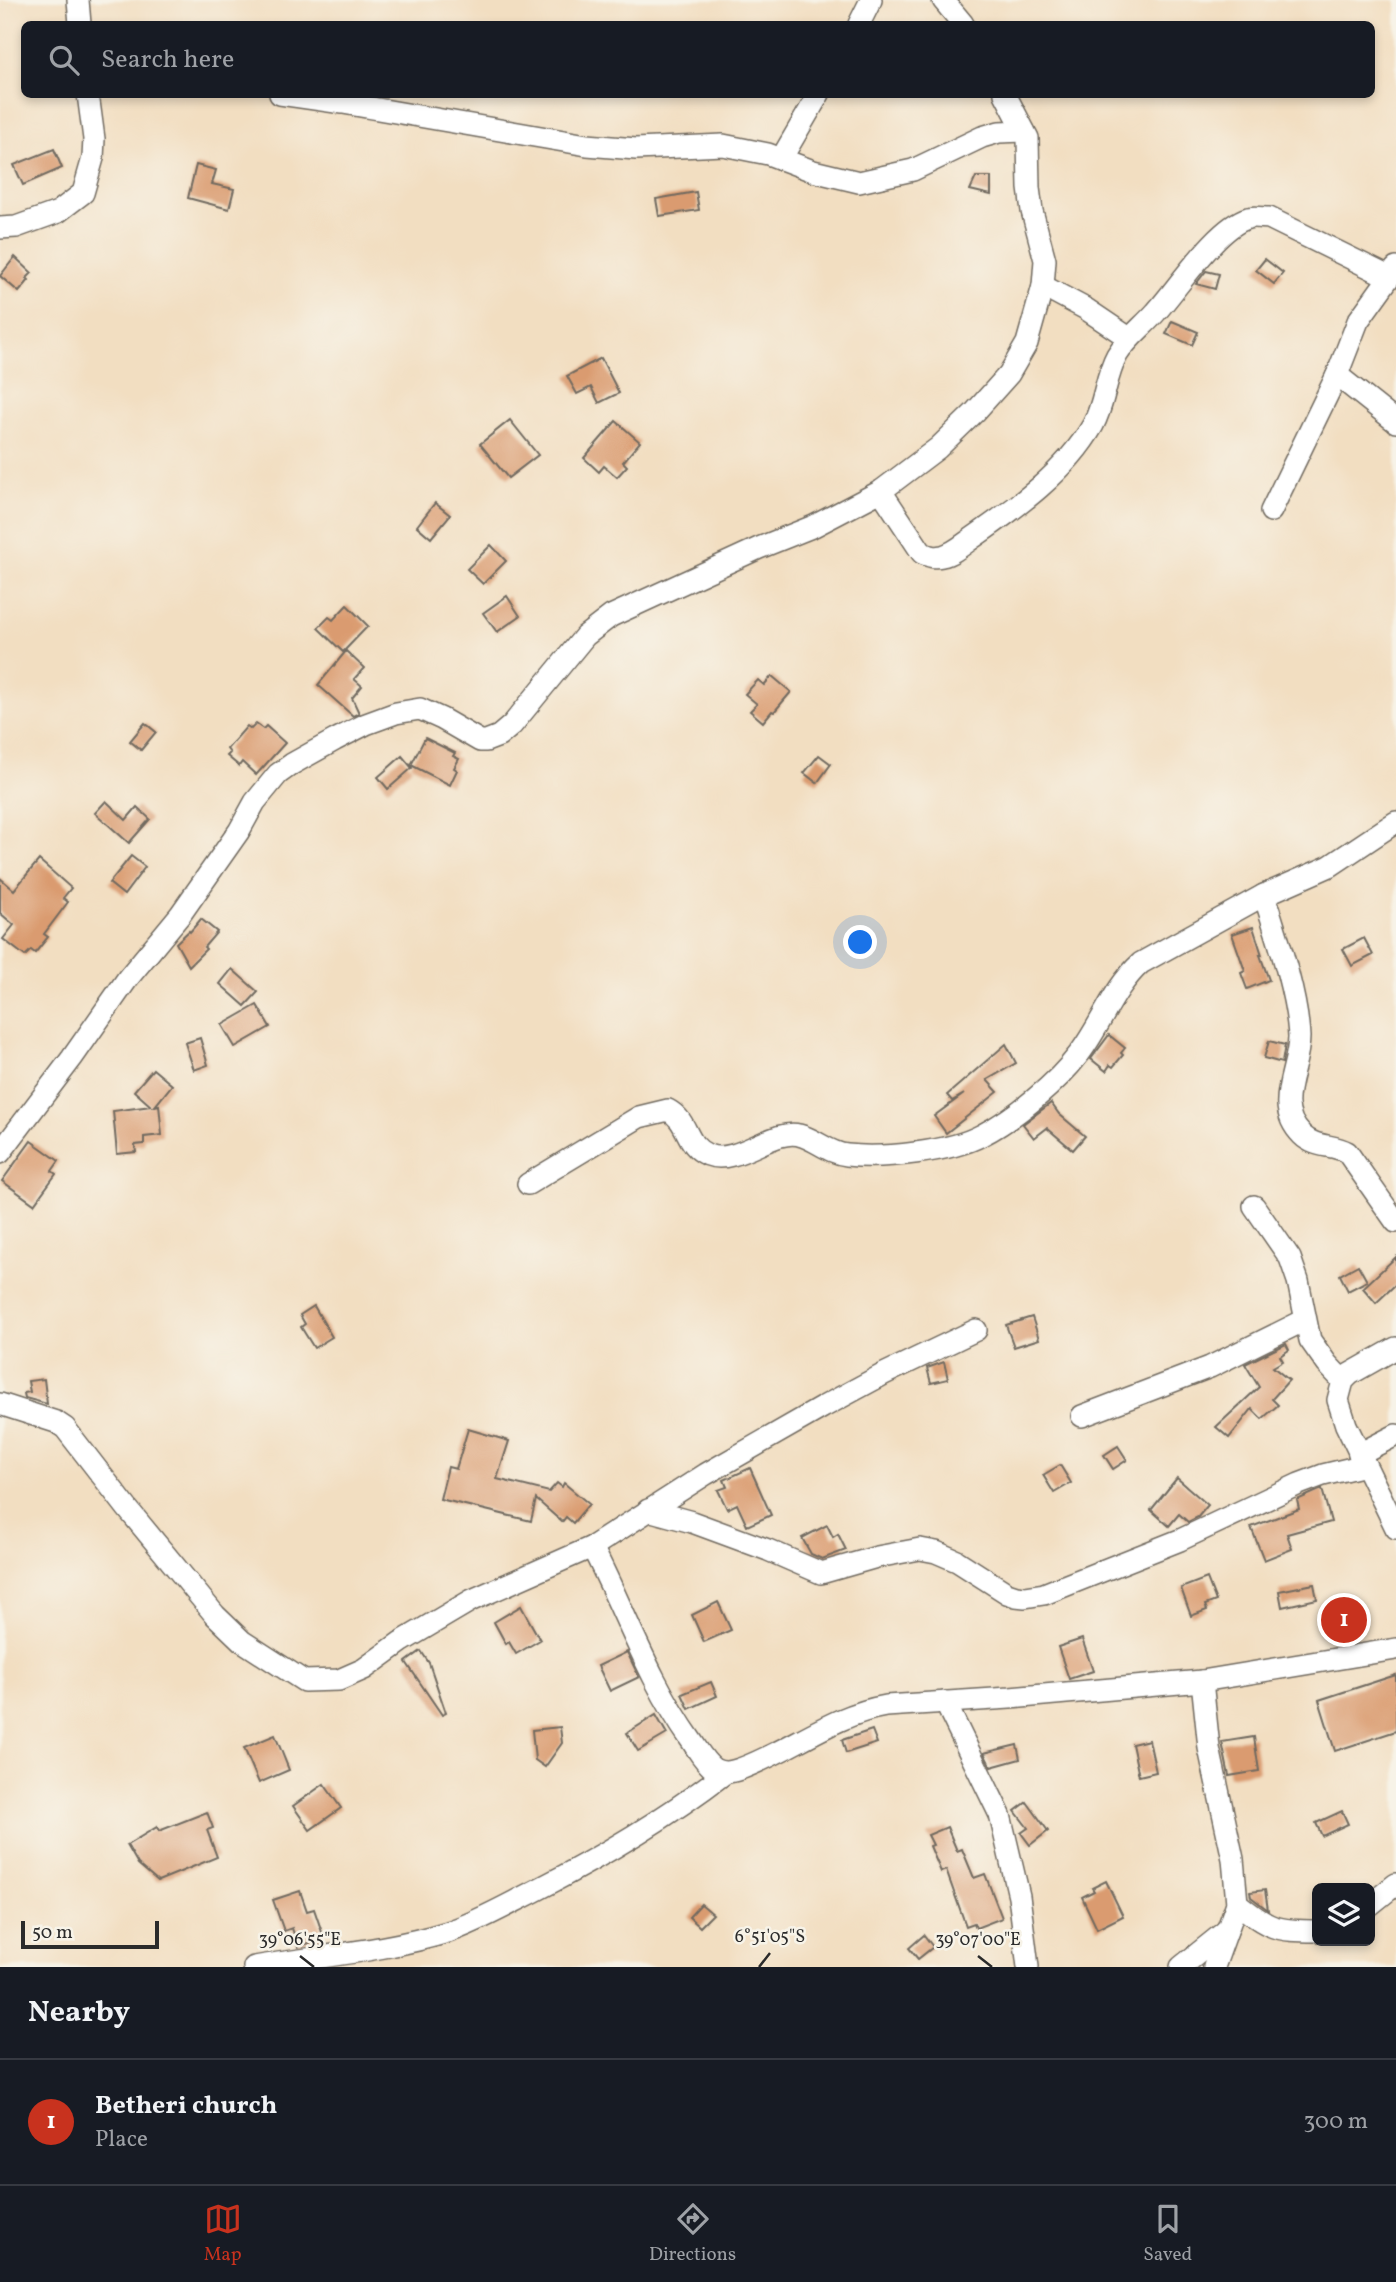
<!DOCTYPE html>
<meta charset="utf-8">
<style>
:root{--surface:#171b24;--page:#242831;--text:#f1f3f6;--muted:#9ea1a6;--line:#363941;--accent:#c8321e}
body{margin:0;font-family:Vollkorn,serif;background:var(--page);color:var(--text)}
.controls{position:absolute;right:21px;bottom:21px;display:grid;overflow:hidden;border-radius:10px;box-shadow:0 4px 10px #0003}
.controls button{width:63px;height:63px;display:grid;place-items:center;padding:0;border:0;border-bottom:2px solid var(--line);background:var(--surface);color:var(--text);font:35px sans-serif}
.scale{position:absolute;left:21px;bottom:18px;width:138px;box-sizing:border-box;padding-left:7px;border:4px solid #2b2b2b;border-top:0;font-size:19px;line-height:24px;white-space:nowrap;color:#2b2b2b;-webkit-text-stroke:5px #f7f3e8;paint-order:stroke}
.you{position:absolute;left:861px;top:943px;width:24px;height:24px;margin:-18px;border:5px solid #fff;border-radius:50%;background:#1a73e8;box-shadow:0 0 0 10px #1a73e833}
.badge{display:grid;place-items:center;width:46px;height:46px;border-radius:50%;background:var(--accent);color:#fff;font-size:23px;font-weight:700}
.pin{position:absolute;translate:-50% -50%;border:4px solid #fff;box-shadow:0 2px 7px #0006}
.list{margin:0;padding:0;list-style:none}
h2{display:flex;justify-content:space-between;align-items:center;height:91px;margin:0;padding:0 28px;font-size:30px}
h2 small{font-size:23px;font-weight:400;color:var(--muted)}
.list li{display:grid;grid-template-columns:46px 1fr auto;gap:21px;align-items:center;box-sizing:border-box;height:126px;padding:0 28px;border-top:2px solid var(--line)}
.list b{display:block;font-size:26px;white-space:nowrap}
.list p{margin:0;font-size:23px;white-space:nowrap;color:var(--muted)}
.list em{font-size:23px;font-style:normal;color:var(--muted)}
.icon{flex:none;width:38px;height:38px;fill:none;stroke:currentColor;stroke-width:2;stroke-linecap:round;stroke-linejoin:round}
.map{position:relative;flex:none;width:1396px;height:1967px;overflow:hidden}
.search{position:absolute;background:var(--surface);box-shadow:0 4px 10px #0003;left:21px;right:21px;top:21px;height:77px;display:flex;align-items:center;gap:18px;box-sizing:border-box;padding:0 24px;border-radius:10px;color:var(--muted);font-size:26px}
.sheet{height:217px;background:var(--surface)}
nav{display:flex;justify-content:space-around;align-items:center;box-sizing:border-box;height:98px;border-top:2px solid var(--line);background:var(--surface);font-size:19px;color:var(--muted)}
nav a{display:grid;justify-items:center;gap:4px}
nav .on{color:var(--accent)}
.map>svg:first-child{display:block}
</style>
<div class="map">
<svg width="1396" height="1967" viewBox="0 0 1396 1967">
<rect width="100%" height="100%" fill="#f7f3e8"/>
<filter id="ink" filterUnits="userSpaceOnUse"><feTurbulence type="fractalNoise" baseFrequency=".0143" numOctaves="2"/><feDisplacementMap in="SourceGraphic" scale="14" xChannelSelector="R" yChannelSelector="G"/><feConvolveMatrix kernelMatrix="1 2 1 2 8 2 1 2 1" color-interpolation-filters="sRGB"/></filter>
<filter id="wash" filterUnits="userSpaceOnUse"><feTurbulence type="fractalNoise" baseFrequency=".00686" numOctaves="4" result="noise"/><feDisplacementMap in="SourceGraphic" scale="28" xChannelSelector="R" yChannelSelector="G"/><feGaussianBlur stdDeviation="1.57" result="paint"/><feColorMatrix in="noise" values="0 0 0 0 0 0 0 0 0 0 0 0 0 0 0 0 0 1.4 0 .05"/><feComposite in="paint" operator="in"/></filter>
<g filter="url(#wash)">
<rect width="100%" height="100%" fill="#f2dec1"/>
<g id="blocks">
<g fill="#da9b6f">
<polygon points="54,149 62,168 23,185 14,165"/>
<polygon points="196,165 216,170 212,184 234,189 229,209 188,198"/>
<polygon points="976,177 991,177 991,195 970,190"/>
<polygon points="696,192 699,210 659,216 656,199"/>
<polygon points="15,257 32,273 27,278 29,280 19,292 0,276"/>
<polygon points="1265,259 1283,273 1274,284 1256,270"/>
<polygon points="1206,271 1219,274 1215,289 1196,284"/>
<polygon points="1172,321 1198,332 1192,345 1166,334"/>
<polygon points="601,358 619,393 599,403 591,387 577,394 567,376"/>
<polygon points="510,420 538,455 508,478 480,444"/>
<polygon points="616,421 640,442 623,462 627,466 617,477 604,466 599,472 584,458"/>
<polygon points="435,503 450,515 431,538 417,526"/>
<polygon points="491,545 506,561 483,584 467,569"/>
<polygon points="507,596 520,616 497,632 483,613"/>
<polygon points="347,605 368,626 343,652 318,628 329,617 333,620"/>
<polygon points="346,651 364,668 354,679 362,686 352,698 359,713 353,716 318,685"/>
<polygon points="772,676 791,692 774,712 772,711 763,722 750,711 757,704 745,694 758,680 764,685"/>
<polygon points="145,723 156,732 141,750 130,741"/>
<polygon points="256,724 263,729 266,726 285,743 256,775 242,762 239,766 227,756 230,753 227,749 247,726 251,729"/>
<polygon points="425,738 455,753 453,756 459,759 454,768 457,770 450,785 411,765"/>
<polygon points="819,755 831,764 817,783 804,773"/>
<polygon points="402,756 412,768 388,789 378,777"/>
<polygon points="106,801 126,820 137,807 150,819 129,843 95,813"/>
<polygon points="131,856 145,867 124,895 109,883"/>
<polygon points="39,860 71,888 63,898 68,902 44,934 48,937 35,953 31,950 25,956 3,939 14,925 0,913 0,878 14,890"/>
<polygon points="201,919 217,932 204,947 206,949 189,966 176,943 189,931 190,932"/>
<polygon points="1253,927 1262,955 1260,955 1269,980 1247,989 1241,973 1245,971 1232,934"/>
<polygon points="1364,938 1373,955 1352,966 1343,949"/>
<polygon points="232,969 258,992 245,1006 220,984"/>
<polygon points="257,1005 270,1027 235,1047 222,1025"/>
<polygon points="1109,1035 1125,1048 1121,1053 1123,1055 1113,1067 1110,1065 1106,1071 1091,1059"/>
<polygon points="200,1038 208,1065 194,1070 185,1043"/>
<polygon points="1269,1041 1285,1045 1282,1063 1264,1058"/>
<polygon points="1006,1044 1016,1063 987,1080 998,1092 946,1133 934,1116 964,1094 952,1101 947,1095"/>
<polygon points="153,1069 172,1085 155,1106 159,1105 162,1135 144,1137 144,1144 135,1145 136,1152 117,1154 113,1111 151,1106 134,1091"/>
<polygon points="1051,1103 1059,1114 1085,1136 1073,1150 1047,1128 1034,1138 1023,1124"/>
<polygon points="31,1141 59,1161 52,1171 56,1174 34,1204 2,1181"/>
<polygon points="1396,1257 1396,1284 1376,1303 1363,1288"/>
<polygon points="1358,1265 1367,1281 1348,1291 1340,1275"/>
<polygon points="314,1306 332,1337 314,1348 301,1327 305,1324 300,1315"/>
<polygon points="1032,1317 1039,1339 1014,1347 1006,1325"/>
<polygon points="1286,1344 1289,1350 1280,1356 1283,1361 1273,1367 1289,1380 1272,1399 1278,1405 1262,1419 1252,1409 1229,1438 1216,1427 1259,1387 1245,1364"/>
<polygon points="944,1362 948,1379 931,1383 927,1368"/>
<polygon points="44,1379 47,1404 25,1398 24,1393 30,1392 28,1381"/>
<polygon points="468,1429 509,1441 497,1479 549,1492 557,1483 562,1487 564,1483 589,1504 573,1523 566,1517 562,1522 536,1499 531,1521 440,1499 448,1467 456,1469"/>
<polygon points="1118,1446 1127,1460 1113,1469 1104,1455"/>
<polygon points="1060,1465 1071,1483 1054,1493 1043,1475"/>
<polygon points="750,1468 771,1515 747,1526 737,1504 727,1509 718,1490 727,1487 724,1480"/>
<polygon points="1177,1478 1208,1505 1198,1517 1188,1522 1179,1514 1169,1526 1151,1510"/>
<polygon points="1322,1489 1331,1522 1287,1534 1292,1549 1264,1560 1251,1527 1299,1509 1297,1500"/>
<polygon points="827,1525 833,1537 838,1534 846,1550 822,1559 811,1554 802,1538"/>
<polygon points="1207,1578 1216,1601 1205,1605 1207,1610 1191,1616 1181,1588"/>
<polygon points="1314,1584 1317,1599 1282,1607 1279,1591"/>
<polygon points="718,1602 731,1630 704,1642 692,1615"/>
<polygon points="1352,1603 1356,1633 1336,1636 1331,1606"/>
<polygon points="521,1606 540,1640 516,1654 509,1642 506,1644 494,1622"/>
<polygon points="1082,1639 1093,1671 1069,1679 1058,1647"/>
<polygon points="421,1651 429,1663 446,1713 442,1715 406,1662"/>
<polygon points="627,1652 639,1677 610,1691 598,1666"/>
<polygon points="1396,1675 1396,1731 1335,1751 1319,1700"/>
<polygon points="711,1682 717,1696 689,1709 682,1694"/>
<polygon points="656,1715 667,1734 638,1751 627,1733"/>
<polygon points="560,1727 562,1743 545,1767 535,1760 532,1730"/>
<polygon points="872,1730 877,1743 846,1753 842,1740"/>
<polygon points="275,1735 289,1770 259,1783 244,1748"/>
<polygon points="1254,1737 1259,1771 1229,1776 1222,1742"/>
<polygon points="1149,1740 1156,1772 1139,1776 1132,1744"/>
<polygon points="1017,1745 1020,1759 991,1767 984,1753"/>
<polygon points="324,1784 341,1808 310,1830 293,1806"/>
<polygon points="1027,1802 1048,1831 1030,1845 1021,1833 1028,1828 1015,1811"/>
<polygon points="1342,1811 1348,1824 1322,1836 1316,1823"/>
<polygon points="207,1812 213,1828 207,1830 217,1857 158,1881 138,1864 127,1845 157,1827 159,1831"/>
<polygon points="947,1827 957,1851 962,1849 974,1878 985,1874 1002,1918 976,1928 974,1923 966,1926 946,1870 941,1872 930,1846 933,1845 928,1835"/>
<polygon points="1106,1881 1123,1916 1097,1929 1082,1897 1094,1891 1092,1888"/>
<polygon points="1265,1890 1268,1910 1251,1897 1250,1892"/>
<polygon points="300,1891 307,1911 314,1909 324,1938 298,1947 292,1928 284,1931 273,1900"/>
<polygon points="701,1904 713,1914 700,1927 689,1917"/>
<polygon points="924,1935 933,1947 918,1959 909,1948"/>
</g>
</g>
</g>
<g filter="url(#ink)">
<use href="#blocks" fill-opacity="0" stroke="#716a60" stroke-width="2"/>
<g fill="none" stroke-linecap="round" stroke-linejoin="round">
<defs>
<g id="minor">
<polyline points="78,0 80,24"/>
<polyline points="943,0 963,24"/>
<polyline points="859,24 871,0"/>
<polyline points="280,94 343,103 587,145 636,149 723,145 768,154 813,171 859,182 913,170 982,137 999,132 1024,131"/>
<polyline points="781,159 819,94"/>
<polyline points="0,228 16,227 58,212 83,193 93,158 94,139 88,94"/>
<polyline points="1043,286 1086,309 1129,338"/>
<polyline points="1337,375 1396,422"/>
<path d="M881,491L922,553C929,556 934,558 942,556C953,554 965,543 974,537C1017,507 1066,472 1093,425C1105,403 1105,377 1117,355C1127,338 1143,327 1156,312C1178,288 1217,227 1248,218C1253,216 1263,218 1269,218L1389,277"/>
<polyline points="1271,511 1337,375 1358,321 1396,268"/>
<path d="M1264,895C1277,936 1297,994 1299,1037C1299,1071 1272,1105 1302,1135C1315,1148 1333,1144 1347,1152L1396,1222"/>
<polyline points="0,1153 72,1058 128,978 180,915 239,831 255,802 278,774 292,764 335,740 366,724 396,713 420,709 442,719 480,741 486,741 499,736 512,725 585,636 611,616 759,548 814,526 881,491 938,448 975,412 1009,374 1027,343 1043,286 1045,260 1032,211 1029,188 1028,138 1005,94"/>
<path d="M528,1184L639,1117L668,1110C690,1122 684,1145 708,1155C736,1166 774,1128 799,1135C816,1139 828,1153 847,1155C882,1159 951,1152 982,1135C1015,1118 1057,1083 1079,1054C1102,1024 1113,988 1141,963L1264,895L1330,866L1396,822"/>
<polyline points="1254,1206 1290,1258 1298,1281 1310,1340 1327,1364 1343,1381"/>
<polyline points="1396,1348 1350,1374 1343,1381 1338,1400 1346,1425 1396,1528"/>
<polyline points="0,1404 56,1422 65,1428 127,1508 215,1615 242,1641 304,1681 339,1680 364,1669 401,1642 472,1600 592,1547 706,1474 823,1407 884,1374 976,1330"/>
<polyline points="1082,1416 1210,1367 1305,1320"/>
<polyline points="1359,1454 1396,1435"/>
<polyline points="648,1510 692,1522 768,1550 821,1573 877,1557 920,1549 936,1552 957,1561 1007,1593 1016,1596 1025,1597 1044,1594 1180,1540 1299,1484 1323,1475 1365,1465"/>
<path d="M592,1547C625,1611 649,1681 691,1740C698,1750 704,1762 714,1769C723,1774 731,1772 740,1769C790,1751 832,1715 886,1706L1010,1698L1202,1681L1396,1649"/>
<polyline points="1202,1681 1209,1748 1233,1859 1237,1903 1214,1967"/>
<polyline points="945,1702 1000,1815 1019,1896 1028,1967"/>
<path d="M1237,1903C1269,1929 1275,1931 1317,1931"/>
<polyline points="1370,1905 1396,1884"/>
<path d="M254,1967C318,1956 385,1951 448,1932C478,1922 507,1905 535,1891C603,1856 664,1820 725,1773"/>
<polyline points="1181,1967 1227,1930"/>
</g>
</defs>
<use href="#minor" stroke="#716a60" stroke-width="24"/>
<use href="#minor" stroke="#fff" stroke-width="21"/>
</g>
</g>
<path fill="none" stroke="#2b2b2b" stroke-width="2.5" d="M300,1956L314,1967M978,1956L992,1967M759,1967L770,1953"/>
<g font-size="18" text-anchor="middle" fill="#2b2b2b" stroke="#f7f3e8" stroke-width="5" stroke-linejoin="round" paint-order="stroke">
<text x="770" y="1942">6°51'05"S</text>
<text x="300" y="1945">39°06'55"E</text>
<text x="978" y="1945">39°07'00"E</text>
</g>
</svg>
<div class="controls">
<button><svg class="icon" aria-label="layers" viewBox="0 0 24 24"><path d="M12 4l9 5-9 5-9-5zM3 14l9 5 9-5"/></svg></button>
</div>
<div class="scale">50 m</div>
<div class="you"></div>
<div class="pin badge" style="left:1344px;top:1620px">1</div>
<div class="search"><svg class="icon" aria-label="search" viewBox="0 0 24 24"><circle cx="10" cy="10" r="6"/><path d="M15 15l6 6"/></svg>Search here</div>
</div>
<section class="sheet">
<h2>Nearby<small></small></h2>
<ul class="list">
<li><span class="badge">1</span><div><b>Betheri church</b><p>Place</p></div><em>300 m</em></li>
</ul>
</section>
<nav>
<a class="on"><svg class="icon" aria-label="map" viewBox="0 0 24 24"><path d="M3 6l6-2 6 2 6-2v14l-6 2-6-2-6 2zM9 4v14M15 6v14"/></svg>Map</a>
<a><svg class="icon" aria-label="directions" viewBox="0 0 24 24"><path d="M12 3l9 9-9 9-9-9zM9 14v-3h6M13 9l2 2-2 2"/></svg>Directions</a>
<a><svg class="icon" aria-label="saved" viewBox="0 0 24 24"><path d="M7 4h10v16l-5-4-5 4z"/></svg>Saved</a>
</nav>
